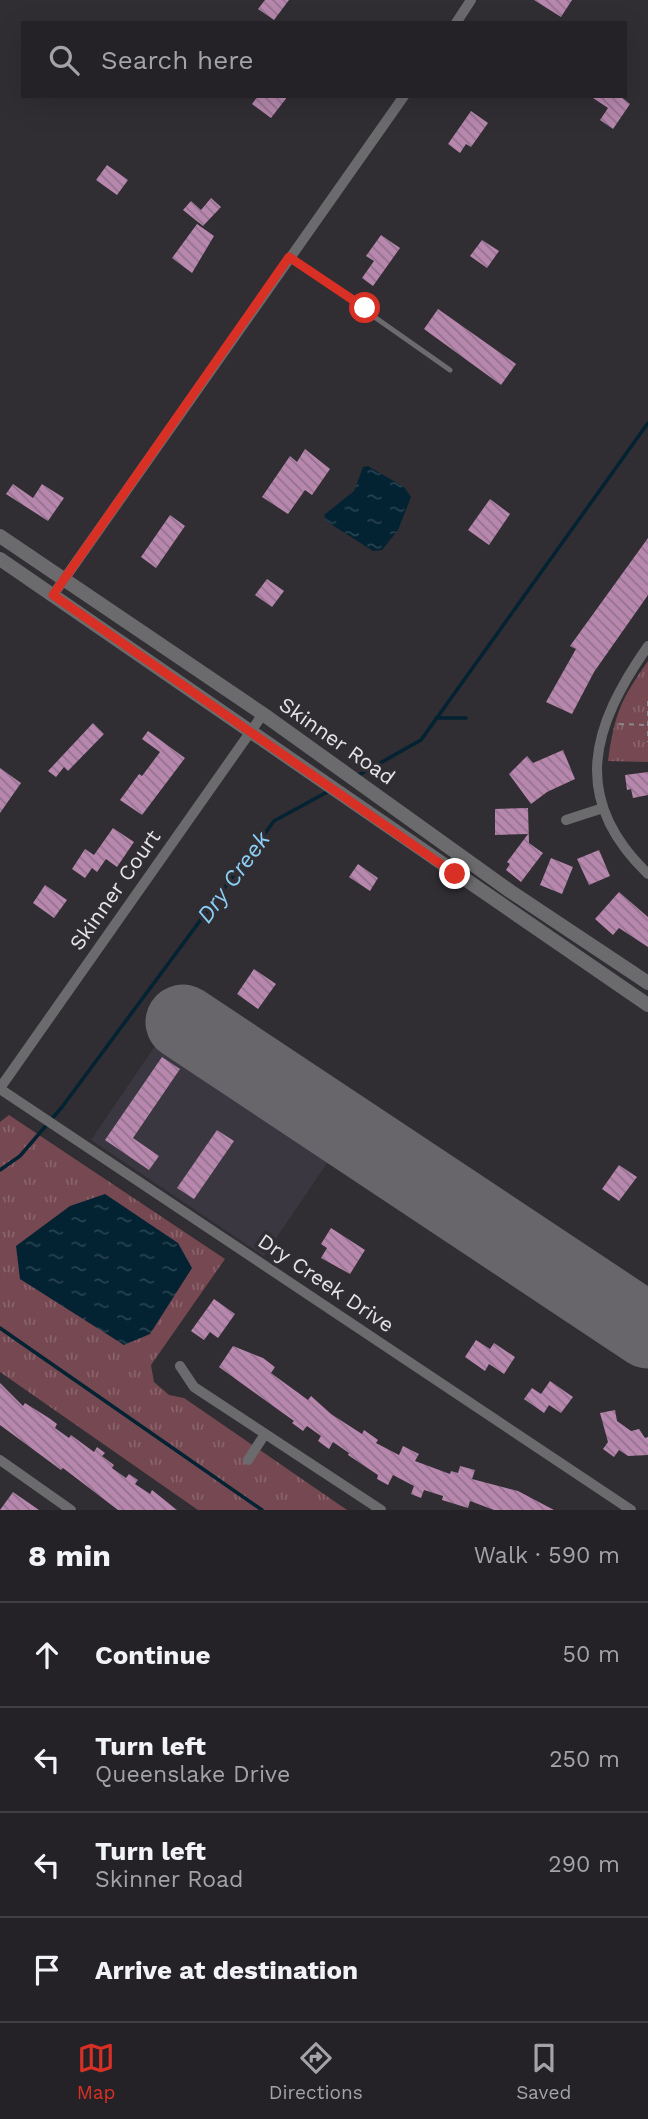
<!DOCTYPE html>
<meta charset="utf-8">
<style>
:root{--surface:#242226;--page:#302f32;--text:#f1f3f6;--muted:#a3a4a7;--line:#413f43;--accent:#d93025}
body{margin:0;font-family:"Work Sans",sans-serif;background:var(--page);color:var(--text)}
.stop{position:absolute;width:21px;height:21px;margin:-16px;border:5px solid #d93025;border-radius:50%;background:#fff}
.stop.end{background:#d93025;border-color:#fff;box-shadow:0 2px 7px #0008}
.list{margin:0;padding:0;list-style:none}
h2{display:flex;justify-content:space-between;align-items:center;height:91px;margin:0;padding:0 28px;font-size:30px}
h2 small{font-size:23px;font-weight:400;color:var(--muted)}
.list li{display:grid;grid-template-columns:46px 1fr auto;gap:21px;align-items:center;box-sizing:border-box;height:105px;padding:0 28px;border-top:2px solid var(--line)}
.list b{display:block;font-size:26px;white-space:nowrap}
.list p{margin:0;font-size:23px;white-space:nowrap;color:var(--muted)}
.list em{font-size:23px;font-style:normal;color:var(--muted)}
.icon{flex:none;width:38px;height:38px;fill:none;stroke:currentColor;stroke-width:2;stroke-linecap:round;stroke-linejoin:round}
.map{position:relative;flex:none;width:648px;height:1510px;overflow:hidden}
.search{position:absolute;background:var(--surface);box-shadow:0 7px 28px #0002;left:21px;right:21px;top:21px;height:77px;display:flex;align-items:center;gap:18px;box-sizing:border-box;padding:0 24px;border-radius:0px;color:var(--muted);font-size:26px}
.sheet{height:511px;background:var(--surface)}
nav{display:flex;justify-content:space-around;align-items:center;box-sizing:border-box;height:98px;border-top:2px solid var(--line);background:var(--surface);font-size:19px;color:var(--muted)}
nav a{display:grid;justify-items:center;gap:4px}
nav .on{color:var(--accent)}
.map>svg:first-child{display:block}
</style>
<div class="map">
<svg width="648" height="1510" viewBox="0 0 648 1510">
<defs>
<pattern id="grass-tufts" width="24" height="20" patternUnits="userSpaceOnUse" patternTransform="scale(1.75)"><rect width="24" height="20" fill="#764952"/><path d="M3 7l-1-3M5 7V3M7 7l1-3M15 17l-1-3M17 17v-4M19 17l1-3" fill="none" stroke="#89636b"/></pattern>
<pattern id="water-ripples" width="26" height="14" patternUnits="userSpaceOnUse" patternTransform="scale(1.75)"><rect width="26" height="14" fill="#032232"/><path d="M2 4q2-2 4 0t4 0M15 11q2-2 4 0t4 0" fill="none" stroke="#284250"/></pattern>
<pattern id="building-back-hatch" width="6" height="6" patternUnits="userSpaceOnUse" patternTransform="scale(1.75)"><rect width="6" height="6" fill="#b787ae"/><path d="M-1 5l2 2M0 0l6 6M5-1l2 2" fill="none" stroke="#94738e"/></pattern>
</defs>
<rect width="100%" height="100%" fill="#302e33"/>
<polygon fill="#3a3741" points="187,999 648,1307 648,1360 334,1153 264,1256 91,1140"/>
<g fill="url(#grass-tufts)">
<path d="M648,661V762L608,761C614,715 621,699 648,661Z"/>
<polygon points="9,1115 225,1259 151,1365 154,1382 169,1395 184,1398 347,1510 198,1510 0,1372 0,1122"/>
</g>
<g fill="url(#water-ripples)">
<polygon points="368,466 404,487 411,497 398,530 382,550 373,551 326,521 324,515 354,491 363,467"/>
<polygon points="105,1194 178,1243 192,1268 150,1334 124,1345 20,1279 16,1246 70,1206"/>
</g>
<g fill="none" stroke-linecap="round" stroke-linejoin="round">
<g stroke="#032232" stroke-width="3.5">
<polyline points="436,718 466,718"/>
<polyline points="357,776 421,740 648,423"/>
<polyline points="0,1170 20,1156 62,1107 274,821 329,791"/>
<polyline points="0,1328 262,1510"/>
</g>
<polyline stroke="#68666a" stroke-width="75" points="183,1022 648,1331"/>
</g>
<g fill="url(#building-back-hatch)">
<polygon points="265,0 289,0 274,20 258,9"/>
<polygon points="534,0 572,0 561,17"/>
<polygon points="258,96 288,96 271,118 252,104"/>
<polygon points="590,96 620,96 630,104 613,129 600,120 608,108"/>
<polygon points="471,111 488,123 471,147 466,144 460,153 448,144"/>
<polygon points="107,165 128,180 117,195 96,180"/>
<polygon points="211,198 221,207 203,226 183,210 191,201 201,210"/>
<polygon points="197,224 214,236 192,273 172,258"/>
<polygon points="381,235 400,248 373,286 362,278 374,261 366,256"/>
<polygon points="482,240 499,251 487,268 470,256"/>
<polygon points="438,309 516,364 501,385 424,329"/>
<polygon points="305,449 330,469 312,495 305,490 288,514 262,497 290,456 297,462"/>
<polygon points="13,484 33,498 42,484 64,498 48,521 6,494"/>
<polygon points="490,499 510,514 489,545 468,530"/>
<polygon points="170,515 185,526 156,568 141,557"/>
<polygon points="648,538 648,595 594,672 572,714 546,702 576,649 570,646"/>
<polygon points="267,579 284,591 272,607 255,595"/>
<polygon points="93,723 104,734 68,771 64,767 56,777 48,771"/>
<polygon points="148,731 185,758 142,815 120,800 139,774 142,776 160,752 142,739"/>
<polygon points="563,750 575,779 547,792 531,804 509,774 527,756 533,763"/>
<polygon points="0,768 21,783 0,813"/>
<polygon points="648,772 648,795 633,798 631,789 627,790 625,775"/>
<polygon points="528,808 529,843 543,853 521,882 506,870 510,864 507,862 528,834 495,835 495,809"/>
<polygon points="113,828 134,842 117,867 106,859 97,872 92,868 85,878 72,869 85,849 94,855"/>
<polygon points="599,850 610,876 589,885 577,859"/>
<polygon points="551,858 573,867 562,894 540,885"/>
<polygon points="358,864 378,878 370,891 349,877"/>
<polygon points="45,885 67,900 54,918 33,903"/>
<polygon points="619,892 648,917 648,947 619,928 613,935 595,919"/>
<polygon points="254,969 276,984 258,1009 237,994"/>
<polygon points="162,1057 180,1069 133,1138 159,1156 149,1170 105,1140"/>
<polygon points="217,1130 234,1141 194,1199 177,1188"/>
<polygon points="619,1165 637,1177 619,1201 602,1189"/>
<polygon points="331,1228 365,1250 350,1274 321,1258 327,1248 321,1244"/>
<polygon points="214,1299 235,1314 218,1338 210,1332 204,1340 191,1331"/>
<polygon points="476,1340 490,1349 494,1343 515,1357 504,1374 489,1364 485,1371 465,1357"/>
<polygon points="233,1346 263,1358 275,1367 271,1373 308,1400 311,1396 331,1414 362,1434 364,1430 378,1440 376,1443 399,1455 403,1446 419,1454 415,1461 450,1474 451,1471 458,1473 460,1466 475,1470 472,1479 518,1491 554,1510 494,1510 470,1501 468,1508 442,1500 443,1496 424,1490 421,1498 411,1494 414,1486 393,1475 388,1485 377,1479 378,1475 348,1455 349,1453 333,1442 329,1449 318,1441 321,1436 307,1426 303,1431 292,1423 294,1421 219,1367"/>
<polygon points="550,1381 573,1397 561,1413 549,1405 544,1413 524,1399 532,1388 541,1394"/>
<polygon points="0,1383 23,1406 25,1403 49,1418 57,1424 55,1428 69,1438 71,1435 94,1452 97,1447 105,1453 102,1456 114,1465 112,1468 126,1478 129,1474 138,1480 135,1484 150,1494 152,1490 177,1510 118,1510 63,1468 61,1470 0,1425"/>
<polygon points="615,1410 617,1421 631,1431 639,1429 645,1438 648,1437 648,1455 628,1456 619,1450 614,1457 603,1449 608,1442 600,1413"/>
<polygon points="13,1492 39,1510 0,1510"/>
</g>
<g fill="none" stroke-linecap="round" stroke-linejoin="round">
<g stroke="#89888c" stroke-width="2" stroke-dasharray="5 5" stroke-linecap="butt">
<polyline points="648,701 648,742"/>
<polyline points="619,724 646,725"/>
</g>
<polyline stroke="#6b6b6e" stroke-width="5" points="289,257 450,370"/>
<g stroke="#6b6b6e" stroke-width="10">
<polyline points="456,23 471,0"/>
<polyline points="53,595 404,96"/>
<path d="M648,646C592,726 569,798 648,874"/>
<polyline points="566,820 603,808"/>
<polyline points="0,1088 263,714"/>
<polyline points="0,1089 631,1510"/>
<polyline points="180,1366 194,1387 381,1510"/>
<polyline points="0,1460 71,1510"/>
<polyline points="248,1460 265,1434"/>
</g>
<g stroke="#6b6b6e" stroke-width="14">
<polyline points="0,536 263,714 510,891 648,983"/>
<polyline points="0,559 648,1005"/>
</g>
</g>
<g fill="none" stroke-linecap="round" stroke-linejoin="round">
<polyline stroke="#d93025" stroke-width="9" points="365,308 289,257 53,595 455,874"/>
</g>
<g text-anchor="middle" stroke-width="7" stroke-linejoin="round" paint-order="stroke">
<g font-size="21" fill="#e4e3e6" stroke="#302e33">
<text transform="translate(337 741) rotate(35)" y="7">Skinner Road</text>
<text transform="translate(115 890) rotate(-55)" y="7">Skinner Court</text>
<text transform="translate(326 1283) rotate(34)" y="7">Dry Creek Drive</text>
</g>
<g font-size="23" font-style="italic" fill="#8bcef5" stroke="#302e33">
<text transform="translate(233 877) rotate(-54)" y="8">Dry Creek</text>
</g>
</g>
</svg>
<div class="stop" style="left:365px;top:308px"></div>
<div class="stop end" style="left:455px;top:874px"></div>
<div class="search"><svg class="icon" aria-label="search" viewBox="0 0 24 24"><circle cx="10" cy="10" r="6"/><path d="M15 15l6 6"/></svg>Search here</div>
</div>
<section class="sheet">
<h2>8 min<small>Walk · 590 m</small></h2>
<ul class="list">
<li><svg class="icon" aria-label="ahead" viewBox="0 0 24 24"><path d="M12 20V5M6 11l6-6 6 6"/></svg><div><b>Continue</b></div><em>50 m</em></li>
<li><svg class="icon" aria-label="left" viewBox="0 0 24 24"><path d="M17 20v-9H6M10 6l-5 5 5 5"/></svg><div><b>Turn left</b><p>Queenslake Drive</p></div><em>250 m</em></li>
<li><svg class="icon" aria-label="left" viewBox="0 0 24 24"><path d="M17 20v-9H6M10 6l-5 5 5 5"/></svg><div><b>Turn left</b><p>Skinner Road</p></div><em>290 m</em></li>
<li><svg class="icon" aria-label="arrive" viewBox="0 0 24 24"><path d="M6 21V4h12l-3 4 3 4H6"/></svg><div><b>Arrive at destination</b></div></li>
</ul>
</section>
<nav>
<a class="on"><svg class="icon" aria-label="map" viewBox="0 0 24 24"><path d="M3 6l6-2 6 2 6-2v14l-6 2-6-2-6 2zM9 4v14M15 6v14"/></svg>Map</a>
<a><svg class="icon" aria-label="directions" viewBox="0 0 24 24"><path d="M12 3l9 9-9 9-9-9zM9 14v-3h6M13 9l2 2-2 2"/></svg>Directions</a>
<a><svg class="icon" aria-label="saved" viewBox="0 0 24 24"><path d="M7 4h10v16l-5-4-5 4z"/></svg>Saved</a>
</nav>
